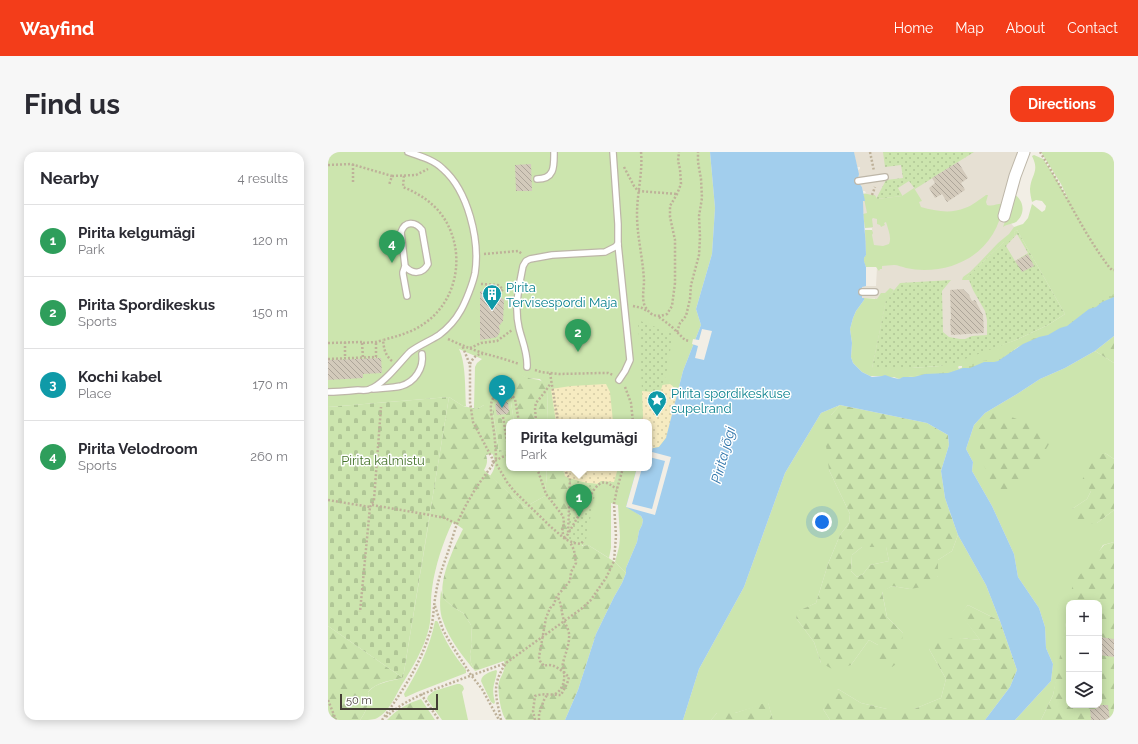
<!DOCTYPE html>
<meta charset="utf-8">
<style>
:root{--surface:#fff;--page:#f7f7f7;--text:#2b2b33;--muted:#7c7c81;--line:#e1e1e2;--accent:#f33d1a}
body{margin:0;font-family:Raleway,sans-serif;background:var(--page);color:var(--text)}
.controls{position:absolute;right:12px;bottom:12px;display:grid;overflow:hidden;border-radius:8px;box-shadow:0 2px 10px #0003}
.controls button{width:36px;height:36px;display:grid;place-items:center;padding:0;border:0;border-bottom:1px solid var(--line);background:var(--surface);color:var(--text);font:20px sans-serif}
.scale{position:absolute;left:12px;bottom:10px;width:98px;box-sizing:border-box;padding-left:4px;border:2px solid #443e35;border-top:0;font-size:11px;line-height:14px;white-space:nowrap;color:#443e35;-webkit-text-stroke:3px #fff;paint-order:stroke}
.you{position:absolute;left:494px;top:370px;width:14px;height:14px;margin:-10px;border:3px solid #fff;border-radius:50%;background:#1a73e8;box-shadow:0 0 0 6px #1a73e833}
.badge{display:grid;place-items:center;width:26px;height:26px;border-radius:50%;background:var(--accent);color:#fff;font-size:13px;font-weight:700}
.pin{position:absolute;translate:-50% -33px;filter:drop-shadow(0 1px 2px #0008)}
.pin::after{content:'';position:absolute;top:21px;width:14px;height:12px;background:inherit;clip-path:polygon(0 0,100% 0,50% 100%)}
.popup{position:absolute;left:178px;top:267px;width:146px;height:52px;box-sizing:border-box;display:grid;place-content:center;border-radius:8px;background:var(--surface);filter:drop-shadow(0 1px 3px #0005);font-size:13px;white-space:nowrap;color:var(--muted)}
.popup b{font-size:15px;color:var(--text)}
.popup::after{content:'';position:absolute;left:50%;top:100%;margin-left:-8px;border:8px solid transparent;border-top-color:var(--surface)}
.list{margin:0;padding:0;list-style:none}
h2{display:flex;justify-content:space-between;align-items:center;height:52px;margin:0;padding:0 16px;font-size:17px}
h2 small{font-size:13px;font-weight:400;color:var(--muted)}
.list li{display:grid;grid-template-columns:26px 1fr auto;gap:12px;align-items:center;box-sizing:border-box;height:72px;padding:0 16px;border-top:1px solid var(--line)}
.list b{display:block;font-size:15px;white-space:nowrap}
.list p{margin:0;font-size:13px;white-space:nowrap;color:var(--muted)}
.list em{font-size:13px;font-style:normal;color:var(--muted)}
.icon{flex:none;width:22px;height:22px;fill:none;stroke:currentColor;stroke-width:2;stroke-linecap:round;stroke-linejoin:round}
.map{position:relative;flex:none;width:786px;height:568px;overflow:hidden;border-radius:12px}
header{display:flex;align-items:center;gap:24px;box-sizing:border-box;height:56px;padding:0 20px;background:var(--accent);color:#fff}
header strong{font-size:19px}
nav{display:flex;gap:22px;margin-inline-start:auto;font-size:14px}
.intro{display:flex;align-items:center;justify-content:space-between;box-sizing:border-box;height:96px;padding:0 24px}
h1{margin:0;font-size:28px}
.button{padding:10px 18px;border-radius:12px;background:var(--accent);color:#fff;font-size:14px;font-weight:700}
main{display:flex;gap:24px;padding:0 24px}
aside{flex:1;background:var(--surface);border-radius:12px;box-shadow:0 2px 10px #0003}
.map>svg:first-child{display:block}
</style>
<header>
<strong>Wayfind</strong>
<nav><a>Home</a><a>Map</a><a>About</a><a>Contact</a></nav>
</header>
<div class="intro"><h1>Find us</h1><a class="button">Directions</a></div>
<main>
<aside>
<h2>Nearby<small>4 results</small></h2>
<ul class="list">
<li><span class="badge" style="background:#2e9e5b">1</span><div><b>Pirita kelgumägi</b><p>Park</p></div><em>120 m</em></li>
<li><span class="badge" style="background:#2e9e5b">2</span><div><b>Pirita Spordikeskus</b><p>Sports</p></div><em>150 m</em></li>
<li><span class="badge" style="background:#0f9aa8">3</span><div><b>Kochi kabel</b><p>Place</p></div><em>170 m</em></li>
<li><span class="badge" style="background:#2e9e5b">4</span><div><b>Pirita Velodroom</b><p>Sports</p></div><em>260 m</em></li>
</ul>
</aside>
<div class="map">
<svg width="786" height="568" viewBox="0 0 786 568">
<defs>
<pattern id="forest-firs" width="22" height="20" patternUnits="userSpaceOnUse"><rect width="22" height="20" fill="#cce5ae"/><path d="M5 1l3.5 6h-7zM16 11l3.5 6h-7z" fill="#b0c696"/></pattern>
<pattern id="wetland-marsh" width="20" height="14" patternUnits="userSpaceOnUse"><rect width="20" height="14" fill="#cce5ae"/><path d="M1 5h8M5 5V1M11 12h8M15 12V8" fill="none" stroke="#b0c696"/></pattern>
<pattern id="sand-dots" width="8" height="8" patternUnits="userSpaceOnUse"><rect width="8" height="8" fill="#f6ebc1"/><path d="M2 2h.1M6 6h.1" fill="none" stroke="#d4cba6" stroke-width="1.8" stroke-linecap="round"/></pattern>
<pattern id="cemetery-stones" width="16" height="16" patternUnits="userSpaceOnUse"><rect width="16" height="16" fill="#cce5ae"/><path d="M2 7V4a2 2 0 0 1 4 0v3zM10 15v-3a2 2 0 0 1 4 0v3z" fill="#b0c696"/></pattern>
<pattern id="park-dots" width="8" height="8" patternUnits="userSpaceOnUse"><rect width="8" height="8" fill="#cce5ae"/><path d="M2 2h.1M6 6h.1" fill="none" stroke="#b0c696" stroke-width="1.8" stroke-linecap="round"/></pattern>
<pattern id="building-back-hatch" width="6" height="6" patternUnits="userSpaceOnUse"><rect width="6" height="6" fill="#d3cabb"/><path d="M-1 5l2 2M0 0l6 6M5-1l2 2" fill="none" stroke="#ada599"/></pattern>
</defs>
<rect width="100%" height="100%" fill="#f2eee5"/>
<polygon fill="#e6e0d3" points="524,0 692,0 676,64 689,78 737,162 583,216 544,216 547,146 534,146 534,134 548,134 549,115 538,115 537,78 544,78 544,76 537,76 535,59 535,49 537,49 535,42 538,41 537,39 535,39 534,35 531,31 530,18 532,17 532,15 529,15 526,1"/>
<g fill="#cce5ae">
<path d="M0,0H382L387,56L384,102L368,157L373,173L355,219L338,286L343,305L301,356L313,364L315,368L314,373L311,379L309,390L298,416V421L287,410L291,395L292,385L290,353L283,351V396L281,406L260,393L255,394L237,324L234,316H321V270H220L219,236L212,227L199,226L189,221L183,228V250L180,251L176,248L175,244L169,245L170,249L167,253H156L149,257L146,256L147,215L149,211L154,207L131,197C138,211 137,238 138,254H135L121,245L0,255Z"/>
<path d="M713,0H786V145L720,183L690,195L670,209L642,216H634V214H631L630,215L631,217L620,221L601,222L580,225H577L571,227L566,225L562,226L558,224H542L534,220L525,211L523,205L524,191L522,177L525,166L528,159L536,148V146L549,147L553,141H557L562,136L566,138L558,149L544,216H583L612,214L688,188L720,173L737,162L689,78L686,80L687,83L679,91L676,90L639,125V128H634L635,125L642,120L652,110L670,91L681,82L686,75L695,72L700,66L704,52L714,60L717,58L718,54L714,49L708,48L704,50C703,46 702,41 702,37C703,22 712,20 704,4L706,3L715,7L727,25L739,46L740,47L733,32Z"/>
<path d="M586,36L594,49L591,50L593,55C607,59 623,62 637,56C644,54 652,47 658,43H660L658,50L659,53C665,55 670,51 675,52C670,93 637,118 596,118C590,118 584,117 578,116C574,115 570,113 566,113C562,113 557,114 554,114V117H552L551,119L548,115H538C536,110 534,107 538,103L537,78H544L545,81L544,83L546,93L555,94L561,92C564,86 560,77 558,70L556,71L557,73L553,75L552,73L549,72V67L545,66L544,67L545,75L537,76L535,62L539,61L535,42C540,41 543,44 547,43L549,47L574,44Z"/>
<path d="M686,42C696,48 698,62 688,70C684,72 679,72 675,75Z"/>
<polygon points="767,199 786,211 786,307 777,301 763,339 759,347 744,357 769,371 786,358 786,390 775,393 741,451 731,516 725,543 713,568 687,568 710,543 723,529 725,512 718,496 717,475 711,456 690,425 686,402 664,354 644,319 645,310 638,297 646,273 657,261 689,242 712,227 737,216"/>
<polygon points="512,253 503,263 501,318 522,362 521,371 512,383 500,412 488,451 471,459 468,466 486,490 493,511 523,513 541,488 550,493 575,481 559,465 554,439 564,434 582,437 610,424 610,408 624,399 630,383 658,433 672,469 640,453 633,462 652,488 634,486 601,497 618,527 613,546 586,557 559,557 533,551 510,537 495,557 502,568 445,568 440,551 407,561 389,561 383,568 355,568 371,517 416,435 457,321 493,261"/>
<path d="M181,298V316H218C220,322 217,336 217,344L197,355L162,324C168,316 168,310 164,301Z"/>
<path d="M102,363L125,369C115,390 107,414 104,437C102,450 104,463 101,476C96,497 84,516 73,534C67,545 60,562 47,567C43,568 37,568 32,568C38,560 42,550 40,540C48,530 64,529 75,526Z"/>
<polygon points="558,394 561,409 542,413 535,422 529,425 523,419 524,403 534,395"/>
<path d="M113,438L115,446L125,455L135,461L143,473L144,492L142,502L143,511L147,519C135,505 121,487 115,469C111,459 112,448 113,438Z"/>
<path d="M107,469H109L110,470C116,488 126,503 138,518V521L89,540L78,545H77L76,542C90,519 102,495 107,469Z"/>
<path d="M168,518L169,519C167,533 163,534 167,550L166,552L163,550L153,529C154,522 162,520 168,518Z"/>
<polygon points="129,532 132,532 135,534 136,537 134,540 140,568 114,568 99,547 100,544 106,539"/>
</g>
<g fill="url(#forest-firs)" fill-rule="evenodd">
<polygon points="786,184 786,211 767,199"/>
<path d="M189,220C193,222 197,225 201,226C210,228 216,227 219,236L220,270H186L183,250V227L185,223Z"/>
<path d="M121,245L135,254L149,257L156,253H164L171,300L158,303C160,309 159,313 156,318L197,355L217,344C217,336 220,322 218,316H234L237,324L241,326L239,384L255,394L260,393L287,410L298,421L294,431L286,445L268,482L250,538L237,568H178C173,562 169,539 171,530C174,521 178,519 176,509L147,519L143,511L142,502L144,492L143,473L135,461L125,455L115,446C111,426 126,395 135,377C125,369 115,366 102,363L75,526C64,528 48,530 40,540C42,550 38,560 32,568H0V474L75,526Z"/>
<path d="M512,253L599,271L620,283L621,293L613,319L617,346L630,383L624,399L610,408V424L600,434L582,437L564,434L554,440L559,465L575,481L571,510L564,515L554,513L548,504L550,493L541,488L523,513L506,518L493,511L486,490L468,466L470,459L488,451L500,412L512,383L521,371L522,362L501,318L496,277L503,263ZM534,395H558L561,409L542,413L535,422L529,425L523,419L524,403Z"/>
<polygon points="664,259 676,262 717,278 721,292 701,327 678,348 670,347 655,311 649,279"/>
<polygon points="777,301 786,307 786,358 769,371 749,373 742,367 744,357 759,347 763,339 754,328 767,305"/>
<polygon points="786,390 786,568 713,568 725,543 741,453 741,553 771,553 771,451 741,451 745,431 776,393"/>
<polygon points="640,453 672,469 689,518 682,535 657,568 502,568 495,557 499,543 510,537 533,551 559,557 586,557 613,546 618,527 601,497 605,488 634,486 652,488 632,462"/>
<path d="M93,547L107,568H59C68,558 80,551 93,547Z"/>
<polygon points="440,550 445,568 383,568 389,561 407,561"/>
</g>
<polygon fill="url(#wetland-marsh)" points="786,142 786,148 753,168 682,206 602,228 575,225 580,225 597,222 621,220 654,209 674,206 679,202 706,186 719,183 732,174 742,169 753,160 768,152 771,149"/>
<g fill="url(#sand-dots)">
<polygon points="278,232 282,240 285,270 228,270 223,237 243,234"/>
<polygon points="342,232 351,239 338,286 331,295 321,297 321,270 311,270 315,265 314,239 332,240 334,233"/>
<path d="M236,316H290L286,330L273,329L269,332C258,331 246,330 237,324Z"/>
</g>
<g fill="url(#cemetery-stones)">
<polygon points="121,245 75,526 0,474 0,255"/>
<polygon points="183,250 186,270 181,270 181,298 171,300 164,253"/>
</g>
<g fill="url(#park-dots)" fill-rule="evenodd">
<polygon points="555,0 646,0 587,37 581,29 570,36 574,43 574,44 548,47 558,28 575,26 573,13 557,15"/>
<path d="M689,78L737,162L720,173L688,188L626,211L612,214L583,216H544L558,148L572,131L623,128L614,139L615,180L621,185L632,187H637L644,184L659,183V168L657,159L645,138L641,128H639V125L676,90H679L687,83L686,80ZM689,82L700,101L687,109L678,94Z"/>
<polygon points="310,168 345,182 338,223 332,240 314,239"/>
<path d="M241,326L258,331L269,332L257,393C250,393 242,392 239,384Z"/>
</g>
<path fill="#a2ceed" d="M382,0H526L531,22L530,27L531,31L534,35L537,49H535C535,67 538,85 538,103L536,106V109L538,115V134L534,135V146H536V148L528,159L525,166L522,177L524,191L523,205L525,211L534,220L544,225L554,224L557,223C562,225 566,226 571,227L575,225H586L597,222L620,221L635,216H642L656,210H666L670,209L695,192L711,185L720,183L732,176L739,174L761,157L768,155L774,150L786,145V184L767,199L737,216L712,227L689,242L657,261L646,273L638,297L645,310L644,319L664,354L686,402L690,425L711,456L717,475L718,496L725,512L723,529L710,543L687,568H657L682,535L689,518L672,469L658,433L630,383L617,346L613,319L621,293L620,283L599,271L512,253L493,261L457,321L416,435L371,517L355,568H237L250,538L268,482L286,445L294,431L298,421V416L309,390L311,379L314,373L315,368L313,364L298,355L309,316H321V297L331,295L338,286L355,219L373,173L368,157L384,102L387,56Z"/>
<g fill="#f2eee5">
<polygon points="374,177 384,179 376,208 367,206 370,194 364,192 365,187 371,188"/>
<polygon points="325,294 324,300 343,305 327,363 298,355 309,316 314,316 304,352 324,357 337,309 321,305 321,295"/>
</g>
<g fill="url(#building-back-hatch)">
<polygon points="630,10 640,26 633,31 637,38 619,50 614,42 607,46 601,36 607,31 604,26"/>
<polygon points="203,12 204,39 188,39 187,13"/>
<polygon points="700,102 706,114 694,120 687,109"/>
<polygon points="635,137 641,143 644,149 647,148 655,163 656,181 623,183 622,167 623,167 622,138"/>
<polygon points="166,138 176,148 175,169 171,174 172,180 169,185 165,186 152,188 152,139"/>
<polygon points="53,206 54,221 35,222 35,226 0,228 0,208"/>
<polygon points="172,246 180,251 181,259 179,262 169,263 167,253"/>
<polygon points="772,485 786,487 786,505 771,503"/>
<polygon points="767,553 780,553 782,568 763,568 762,557 768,557"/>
</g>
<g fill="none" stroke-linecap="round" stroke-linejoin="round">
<defs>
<g id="service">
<polyline points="285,0 290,72 290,92 302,208 297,219 291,228"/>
<path d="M209,27C227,27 226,14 226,0"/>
<polyline points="530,29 557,25"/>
<path d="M77,114C84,123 95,122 100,112L94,78C87,69 77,69 73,80L77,114L75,120V122L79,144"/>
<polyline points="534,140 547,140"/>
<path d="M199,215C200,201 194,189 191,176C186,155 191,135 195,114L198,109L202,107L224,103L277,100L287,95L290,92"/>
<path d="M45,237C54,236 64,236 73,234C87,230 96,216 94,202"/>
<path d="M0,240C10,240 20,239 30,238C34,238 39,239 42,237C55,233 72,210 82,200C91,193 102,189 111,183C119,177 128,167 133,158C138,149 145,131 147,121C152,88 140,39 115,17C106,8 92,4 80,0"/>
</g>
<polyline id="minor" points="676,64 687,24 696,0"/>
</defs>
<use href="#service" stroke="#bdb6a8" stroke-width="8"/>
<use href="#minor" stroke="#bdb6a8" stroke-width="13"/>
<g stroke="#beb199" stroke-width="2.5" stroke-dasharray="2 2" stroke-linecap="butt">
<path d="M313,0C315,20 309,41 309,62C309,85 315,106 316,129C316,137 313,149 318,156C324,165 330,165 339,162L344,154L347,131V88L342,65V54L349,42L353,32L352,17L350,9L351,0"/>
<polyline points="542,0 546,19"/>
<path d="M712,0C736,38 754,79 781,115L784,118H786"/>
<polyline points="25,12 25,30"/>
<polyline points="0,13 23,12 64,24 61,33"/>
<polyline points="296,15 306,34 310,39 349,42"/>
<polyline points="64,24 88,23 100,17"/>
<polyline points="544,43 547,35"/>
<polyline points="156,102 190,99 194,102"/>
<polyline points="153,132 170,133 175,137 171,143"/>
<polyline points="305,154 314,156 319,159"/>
<polyline points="331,165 343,174 357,188 361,189"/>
<polyline points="349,180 352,171 358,164 362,147 363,133 371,103 372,85 371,64 374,46 373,27 370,10 370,0"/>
<path d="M120,187C133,193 145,198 158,202C169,205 180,208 191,212"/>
<polyline points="17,190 17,206"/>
<polyline points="0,191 34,190 34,191 48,190 55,188"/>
<polyline points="34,191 35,206"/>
<polyline points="142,196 153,191 169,189 184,178"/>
<polyline points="0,207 48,205 48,190"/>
<path d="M64,209C57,203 56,197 55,188C70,184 85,180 97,171C134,145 139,89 108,56C98,46 87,40 75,35L76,23"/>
<path d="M142,212C145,206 148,202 155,202"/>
<polyline points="207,218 213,220 231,222 273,221 280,221 285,223"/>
<polyline points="222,221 230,270"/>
<polyline points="297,235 303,251 305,270"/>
<polyline points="175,265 181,301"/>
<polyline points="208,270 207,256 208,251 216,241 223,231"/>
<polyline points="167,309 174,305 181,303"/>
<polyline points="165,310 169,313 179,330 186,339 223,375 237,387 246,391 253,392 256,388"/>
<path d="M165,310L168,307V303C167,293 167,284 165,274C164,262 157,242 176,241C181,241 184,243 187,247L191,270"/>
<polyline points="209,316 218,342 235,364 236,371 234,379 237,387"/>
<polyline points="237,316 239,323 242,326 240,383"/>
<polyline points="0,348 42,355 32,460"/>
<polyline points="44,353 102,363 117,366 129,372"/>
<polyline points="42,355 46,348 53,255"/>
<path d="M237,387L265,339C274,327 277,329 289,337"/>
<polyline points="107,454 115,478 123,492 143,523 154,537 171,568"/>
<polyline points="93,542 111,568"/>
<path d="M227,542C235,538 237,528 236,520C236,516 234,514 235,511C237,502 241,494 241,486C242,479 238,474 236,468C233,461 234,451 229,444"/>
<polyline points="0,548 8,568"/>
<path d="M58,565C78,547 97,541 123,531C141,524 159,518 178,511"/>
<path d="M54,568C73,541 91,515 101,483C106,470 105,455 108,441C110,427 115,414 120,400C124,388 127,375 133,363C141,346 152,329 164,314L165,310L164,306L145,270L142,250V213L134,193"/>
<path d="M173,568C168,543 163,534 178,511L253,457L262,449L278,426L286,409L288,384L286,352L289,337L295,316"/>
<path d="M207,568L205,559L207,544C214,541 225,543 233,543L239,532L241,525C234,519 225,510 216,514L212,509L211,505L218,466L222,456L225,454L229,444L242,429L243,420L248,411L246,398L242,390"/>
<polyline points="211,568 211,562 216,548 219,543"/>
</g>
<use href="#service" stroke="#fff" stroke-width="5.5"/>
<use href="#minor" stroke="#fff" stroke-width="11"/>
</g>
<defs>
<symbol id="building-pin" viewBox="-11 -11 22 30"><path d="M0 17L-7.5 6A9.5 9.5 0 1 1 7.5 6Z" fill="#0f9aa8" stroke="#fff"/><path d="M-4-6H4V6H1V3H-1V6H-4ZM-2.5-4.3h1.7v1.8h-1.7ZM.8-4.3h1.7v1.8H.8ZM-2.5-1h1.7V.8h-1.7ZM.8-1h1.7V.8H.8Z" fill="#fff"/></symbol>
<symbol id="sight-pin" viewBox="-11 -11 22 30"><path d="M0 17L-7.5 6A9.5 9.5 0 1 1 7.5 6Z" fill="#0f9aa8" stroke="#fff"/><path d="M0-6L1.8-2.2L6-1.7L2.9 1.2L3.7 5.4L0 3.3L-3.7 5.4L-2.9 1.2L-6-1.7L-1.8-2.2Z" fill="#fff"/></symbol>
</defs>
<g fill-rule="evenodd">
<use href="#building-pin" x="153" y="131" width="22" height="30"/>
<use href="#sight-pin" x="318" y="237" width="22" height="30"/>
</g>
<g text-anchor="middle" stroke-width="3" stroke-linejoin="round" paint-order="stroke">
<g font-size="13" fill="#0d838f" stroke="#fff" text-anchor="start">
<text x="178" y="140">Pirita<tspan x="178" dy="15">Tervisespordi Maja</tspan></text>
<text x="343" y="246">Pirita spordikeskuse<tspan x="343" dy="15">supelrand</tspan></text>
</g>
<g font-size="13" fill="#45732a" stroke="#fff">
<text x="55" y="313">Pirita kalmistu</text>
</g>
<g font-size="14" font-style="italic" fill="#3277ac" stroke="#fff">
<text transform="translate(395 303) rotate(-75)" y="5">Pirita jõgi</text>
</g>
</g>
</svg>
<div class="controls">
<button>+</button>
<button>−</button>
<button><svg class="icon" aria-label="layers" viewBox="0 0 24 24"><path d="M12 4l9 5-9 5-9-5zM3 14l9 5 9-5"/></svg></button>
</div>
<div class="scale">50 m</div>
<div class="you"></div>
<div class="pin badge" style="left:251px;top:365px;background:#2e9e5b">1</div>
<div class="popup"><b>Pirita kelgumägi</b>Park</div>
<div class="pin badge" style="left:250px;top:200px;background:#2e9e5b">2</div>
<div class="pin badge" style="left:174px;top:256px;background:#0f9aa8">3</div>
<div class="pin badge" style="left:64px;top:111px;background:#2e9e5b">4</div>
</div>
</main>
